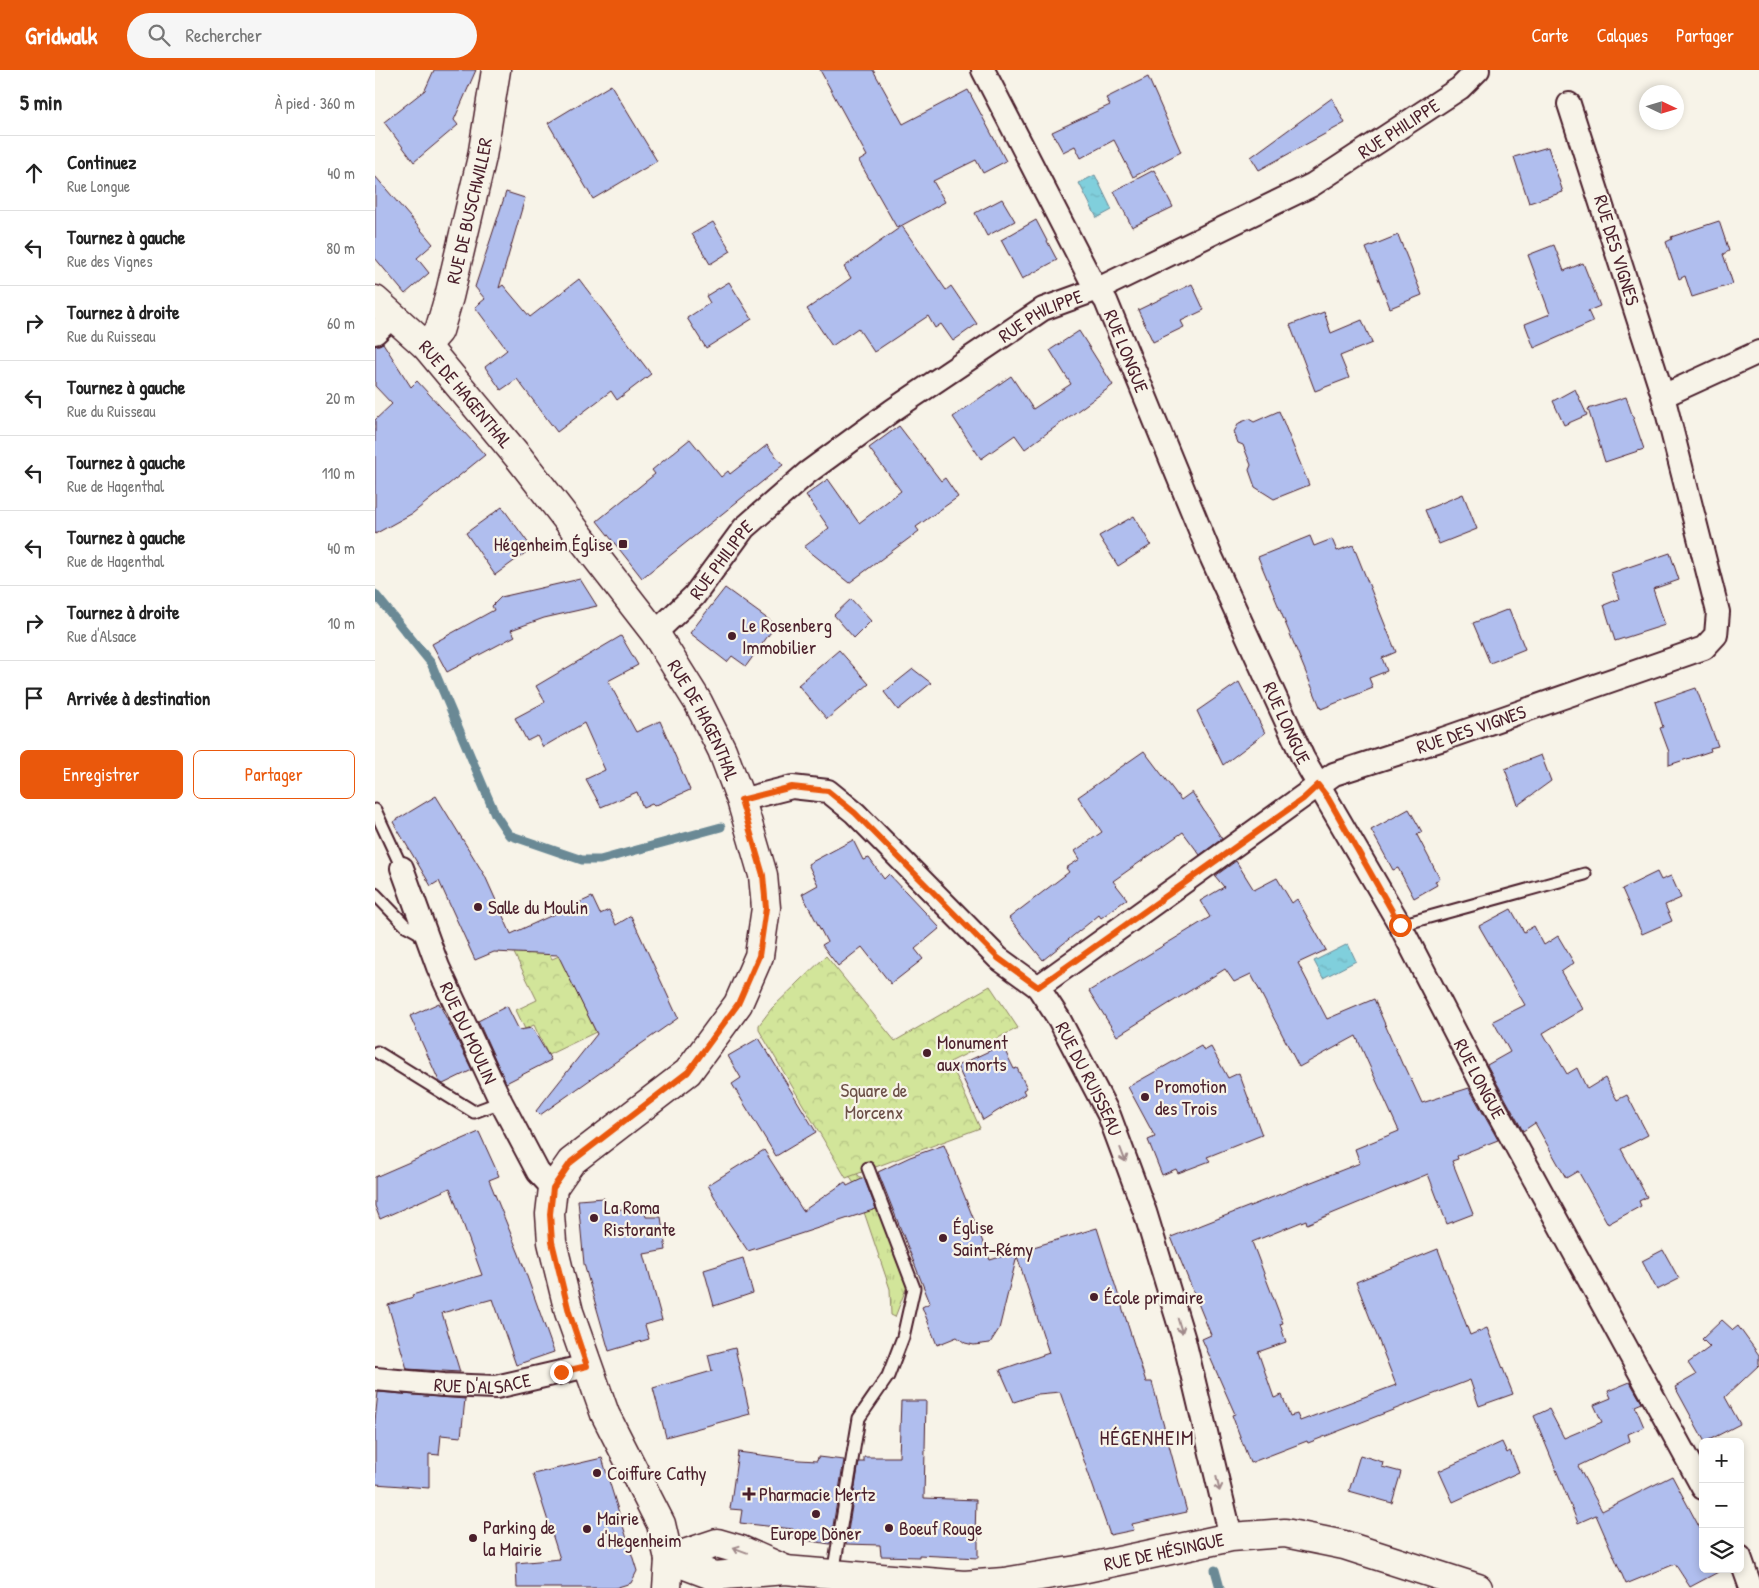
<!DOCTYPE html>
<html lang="fr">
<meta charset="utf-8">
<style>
:root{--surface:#fff;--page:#f6f6f6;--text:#222;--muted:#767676;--line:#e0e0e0;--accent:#ea580c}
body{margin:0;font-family:"Patrick Hand",sans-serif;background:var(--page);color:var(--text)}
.controls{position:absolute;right:15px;bottom:15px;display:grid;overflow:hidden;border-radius:8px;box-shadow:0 2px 8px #0003}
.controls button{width:45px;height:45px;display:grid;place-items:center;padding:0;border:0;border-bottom:1px solid var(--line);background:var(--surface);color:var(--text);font:25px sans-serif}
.compass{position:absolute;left:1264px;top:15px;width:45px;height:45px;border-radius:50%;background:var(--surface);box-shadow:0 2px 8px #0003;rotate:94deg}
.stop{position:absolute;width:15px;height:15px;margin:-11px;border:4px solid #ea580c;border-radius:50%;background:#fff}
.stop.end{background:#ea580c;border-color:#fff;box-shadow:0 1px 5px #0008}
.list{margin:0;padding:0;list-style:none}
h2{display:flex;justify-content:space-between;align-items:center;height:65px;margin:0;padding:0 20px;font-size:21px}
h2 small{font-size:16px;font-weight:400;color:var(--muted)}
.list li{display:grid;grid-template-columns:32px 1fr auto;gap:15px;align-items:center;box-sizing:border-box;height:75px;padding:0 20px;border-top:1px solid var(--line)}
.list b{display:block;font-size:19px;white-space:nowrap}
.list p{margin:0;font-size:16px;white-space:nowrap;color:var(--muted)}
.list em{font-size:16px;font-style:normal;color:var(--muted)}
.actions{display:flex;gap:10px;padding:15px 20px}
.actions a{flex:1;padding:11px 0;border:1px solid var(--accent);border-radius:8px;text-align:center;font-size:18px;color:var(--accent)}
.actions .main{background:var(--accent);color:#fff}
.icon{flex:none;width:28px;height:28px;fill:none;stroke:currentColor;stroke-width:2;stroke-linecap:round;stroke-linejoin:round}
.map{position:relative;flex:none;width:1384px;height:1518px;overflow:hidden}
header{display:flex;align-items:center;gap:30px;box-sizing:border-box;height:70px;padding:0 25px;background:var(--accent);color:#fff}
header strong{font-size:24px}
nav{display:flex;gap:28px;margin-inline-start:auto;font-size:18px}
.search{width:350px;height:45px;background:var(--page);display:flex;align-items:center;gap:12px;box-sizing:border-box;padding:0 18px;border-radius:28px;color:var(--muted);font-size:19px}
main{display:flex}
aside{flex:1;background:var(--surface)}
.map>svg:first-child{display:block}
</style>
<header>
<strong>Gridwalk</strong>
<div class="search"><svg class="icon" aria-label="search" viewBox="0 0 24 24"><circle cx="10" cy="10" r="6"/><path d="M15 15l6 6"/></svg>Rechercher</div>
<nav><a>Carte</a><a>Calques</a><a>Partager</a></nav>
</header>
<main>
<aside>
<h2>5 min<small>À pied · 360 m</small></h2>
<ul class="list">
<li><svg class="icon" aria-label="ahead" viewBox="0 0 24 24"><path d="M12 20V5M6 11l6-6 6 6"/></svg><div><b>Continuez</b><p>Rue Longue</p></div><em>40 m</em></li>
<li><svg class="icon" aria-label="left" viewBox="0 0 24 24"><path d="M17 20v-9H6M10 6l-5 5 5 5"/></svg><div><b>Tournez à gauche</b><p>Rue des Vignes</p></div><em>80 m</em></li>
<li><svg class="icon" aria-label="right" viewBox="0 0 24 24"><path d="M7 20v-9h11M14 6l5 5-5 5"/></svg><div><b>Tournez à droite</b><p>Rue du Ruisseau</p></div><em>60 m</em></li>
<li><svg class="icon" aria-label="left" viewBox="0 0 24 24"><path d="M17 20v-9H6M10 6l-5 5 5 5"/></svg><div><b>Tournez à gauche</b><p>Rue du Ruisseau</p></div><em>20 m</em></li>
<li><svg class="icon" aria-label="left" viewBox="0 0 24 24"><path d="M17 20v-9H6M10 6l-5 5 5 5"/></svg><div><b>Tournez à gauche</b><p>Rue de Hagenthal</p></div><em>110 m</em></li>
<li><svg class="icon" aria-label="left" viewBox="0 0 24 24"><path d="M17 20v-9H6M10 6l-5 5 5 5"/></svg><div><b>Tournez à gauche</b><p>Rue de Hagenthal</p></div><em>40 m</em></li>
<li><svg class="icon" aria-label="right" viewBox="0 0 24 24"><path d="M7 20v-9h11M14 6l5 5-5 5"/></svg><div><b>Tournez à droite</b><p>Rue d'Alsace</p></div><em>10 m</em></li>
<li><svg class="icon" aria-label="arrive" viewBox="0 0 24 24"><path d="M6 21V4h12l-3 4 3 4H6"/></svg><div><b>Arrivée à destination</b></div></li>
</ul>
<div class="actions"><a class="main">Enregistrer</a><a>Partager</a></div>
</aside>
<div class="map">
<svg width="1384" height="1518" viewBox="0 0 1384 1518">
<defs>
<pattern id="grass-tufts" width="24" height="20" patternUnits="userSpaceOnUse" patternTransform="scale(1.25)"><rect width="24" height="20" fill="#d2e59a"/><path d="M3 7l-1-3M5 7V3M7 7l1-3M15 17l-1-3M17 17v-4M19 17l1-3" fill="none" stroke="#b6c485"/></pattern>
<pattern id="park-crowns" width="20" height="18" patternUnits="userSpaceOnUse" patternTransform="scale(1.25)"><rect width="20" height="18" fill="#d2e59a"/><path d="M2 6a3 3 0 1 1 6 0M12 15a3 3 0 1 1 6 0" fill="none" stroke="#b6c485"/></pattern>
<pattern id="water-ripples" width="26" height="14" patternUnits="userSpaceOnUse" patternTransform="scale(1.25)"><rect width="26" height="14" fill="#80cfdc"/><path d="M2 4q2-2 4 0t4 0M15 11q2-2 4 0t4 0" fill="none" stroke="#70b1bd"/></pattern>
</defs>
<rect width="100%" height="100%" fill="#f7f3e8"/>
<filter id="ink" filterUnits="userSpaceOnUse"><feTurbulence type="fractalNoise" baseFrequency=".02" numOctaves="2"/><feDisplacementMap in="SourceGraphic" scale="10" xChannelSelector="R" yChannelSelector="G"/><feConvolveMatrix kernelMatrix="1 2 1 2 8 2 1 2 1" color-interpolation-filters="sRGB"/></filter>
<g filter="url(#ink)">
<polygon fill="url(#grass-tufts)" stroke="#8e8262" points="446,1060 484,1106 491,1110 532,1216 520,1247 516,1245 515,1219 489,1142 494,1138"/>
<g fill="url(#park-crowns)" stroke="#8e8262">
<polygon points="165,865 177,889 184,886 221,962 173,985 159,955 150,959 141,940 162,930 137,879"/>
<polygon points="451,886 520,971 615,916 643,958 575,992 605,1058 471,1108 384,960 384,955 397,938"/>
</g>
<g fill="url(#water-ripples)" stroke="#6a8995">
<polygon points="720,105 737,140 722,148 704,113"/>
<polygon points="973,874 981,891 948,908 939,891"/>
</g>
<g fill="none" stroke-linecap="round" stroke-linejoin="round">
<g stroke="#6a8995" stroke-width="9">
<polyline points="0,524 56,593 120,744 134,765 207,790 225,790 346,757"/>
<polyline points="840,1500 845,1518"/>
</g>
</g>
<g fill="#b0beee" stroke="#4a1f2b">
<polygon points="59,0 101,0 79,50 83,55 39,92 9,52 50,20"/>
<polygon points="445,0 498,0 528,54 593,20 631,91 608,103 601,90 558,111 570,132 522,158 484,91 492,86"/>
<polygon points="773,7 806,82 758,107 739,70 706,88 700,76 688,82 677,62 735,35 731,28"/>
<polygon points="236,15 282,91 218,129 173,53"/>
<polygon points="957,28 970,53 884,100 876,87"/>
<polygon points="1173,77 1188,122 1154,133 1139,87"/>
<polygon points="779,100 798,137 757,157 739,121"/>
<polygon points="0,106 58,174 42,188 54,203 30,224 0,188"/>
<polygon points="131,122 150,128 124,218 128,215 155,247 204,209 276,304 242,330 236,321 182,362 142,309 126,320 110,297 132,280 100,237 110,229 100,217"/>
<polygon points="627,129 640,151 612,166 600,143"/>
<polygon points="661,150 682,190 647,209 626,170"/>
<polygon points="1344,151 1354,181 1348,184 1358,214 1317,227 1310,206 1304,209 1291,172 1297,169 1296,167"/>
<polygon points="338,152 356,181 335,194 317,164"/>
<polygon points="527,156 571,220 576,216 602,254 578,271 566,254 560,258 553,246 499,282 483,258 457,276 432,239 476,208 469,197"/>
<polygon points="1023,165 1047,225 1015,238 991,178"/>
<polygon points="1179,175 1189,201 1208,193 1225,236 1213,241 1218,252 1159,278 1150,254 1175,244 1153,185"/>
<polygon points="354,212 377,249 331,278 312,248 335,233 331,226"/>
<polygon points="817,214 829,240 806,251 809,257 778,272 763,240"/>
<polygon points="949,242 956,263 987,250 997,273 965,286 974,308 940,321 915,255"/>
<polygon points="704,261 738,315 650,379 640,365 606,389 578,347 636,306 658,339 696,314 675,280"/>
<polygon points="8,273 36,317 42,311 110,385 38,443 0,464 0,350 17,334 0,316 0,276"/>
<polygon points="1200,319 1212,345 1189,355 1178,331"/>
<polygon points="1251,327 1269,379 1230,392 1213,339"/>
<polygon points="904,341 934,415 899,429 880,417 874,400 876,395 868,375 863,373 859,362 864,353 874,349 879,352"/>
<polygon points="524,356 566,411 570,408 583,427 541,457 544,461 474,513 429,477 454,458 431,425 453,409 484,453 526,421 494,378"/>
<polygon points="315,369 346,407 353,401 355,404 392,375 408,395 267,508 222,451 280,404 277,400"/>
<polygon points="1088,424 1102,459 1064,474 1050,440"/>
<polygon points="127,437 157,478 120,505 91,463"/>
<polygon points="759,446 776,475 743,496 724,466"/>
<polygon points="935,466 939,476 957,469 962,481 978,475 1021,582 1007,588 1012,601 994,608 998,618 946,639 883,487"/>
<polygon points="1295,483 1304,510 1278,519 1290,555 1240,571 1229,535 1244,529 1236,503"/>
<polygon points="205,509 222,536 169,548 136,560 140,566 72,602 57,574 119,540 117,536 126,527"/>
<polygon points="350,518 401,555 371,596 357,586 352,592 315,563"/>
<polygon points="476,529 496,551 479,568 459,545"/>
<polygon points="1134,539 1150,579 1115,593 1098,553"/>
<polygon points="246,566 263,595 233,611 261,662 285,651 315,720 279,736 277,734 268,738 262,722 226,737 211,709 230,700 209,653 168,677 162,666 152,671 140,648 170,632 161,616"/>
<polygon points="464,580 494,614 452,649 423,615"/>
<polygon points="538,599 556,613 523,640 509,622"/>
<polygon points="864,612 890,663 848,695 822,641"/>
<polygon points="1321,618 1343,676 1335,678 1336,681 1294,695 1294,682 1285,658 1288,657 1280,632"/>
<polygon points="769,681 806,730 817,722 847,769 825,785 808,762 738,811 752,829 726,848 724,845 668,890 634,848 694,802 691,798 705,789 700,781 727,762 703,727"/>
<polygon points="1166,685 1176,711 1143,735 1130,699"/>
<polygon points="61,726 110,806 136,864 217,827 225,844 234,840 241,855 256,846 303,948 165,1045 161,1041 222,964 183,885 119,882 100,890 64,811 56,816 18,752"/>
<polygon points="1034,739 1047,762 1042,765 1065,809 1060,811 1062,815 1039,828 1023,798 1018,800 996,760"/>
<polygon points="478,770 488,790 494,788 509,809 514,804 565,858 540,879 548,889 516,914 487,877 463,896 447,875 452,872 427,824 443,815 433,794"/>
<polygon points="861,791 879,820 902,808 917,833 922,829 951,880 923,893 952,949 999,929 1028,996 1030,996 1047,1033 1094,1018 1123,1070 1082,1086 1083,1089 1077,1091 1098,1144 1072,1154 1053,1104 932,1154 931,1150 877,1172 908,1253 905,1254 911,1272 883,1282 899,1328 907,1325 915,1346 922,1344 925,1351 1021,1315 981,1212 1063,1179 1095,1265 1112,1258 1138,1324 1104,1336 1095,1310 933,1373 932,1371 875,1393 857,1345 860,1344 827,1269 836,1265 796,1167 985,1093 980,1079 1024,1061 981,966 924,997 876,904 859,912 850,899 742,966 714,921 835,847 825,831 849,817 840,806"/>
<polygon points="1282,802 1286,810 1296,806 1306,828 1290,835 1297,851 1267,864 1247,819"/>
<polygon points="1136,839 1149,862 1159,856 1169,875 1183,866 1199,893 1186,902 1208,939 1168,963 1192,1004 1202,998 1212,1019 1230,1008 1242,1030 1252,1025 1273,1065 1246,1079 1272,1127 1264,1131 1266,1136 1233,1154 1203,1101 1191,1108 1160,1053 1148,1061 1112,995 1135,982 1118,951 1150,935 1104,856"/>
<polygon points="64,933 97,1000 68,1014 64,1011 35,946"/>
<polygon points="132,936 144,960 157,958 176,990 131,1013 103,951"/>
<polygon points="384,968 441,1062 401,1086 357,1014 366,1008 353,986"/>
<polygon points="627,975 639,999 642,998 652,1018 648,1020 650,1024 608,1050 582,996"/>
<polygon points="826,976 829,981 836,977 853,1008 864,1003 887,1065 832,1087 835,1091 803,1103 801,1099 787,1105 773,1070 780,1067 753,1017"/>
<polygon points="104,1062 124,1106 114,1110 144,1184 179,1282 141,1295 118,1229 67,1243 85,1302 32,1299 13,1235 38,1227 37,1225 107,1205 75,1118 5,1149 0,1136 0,1107"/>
<polygon points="569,1075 615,1190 722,1158 771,1312 777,1312 812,1442 757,1454 759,1460 735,1465 685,1322 663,1324 639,1332 625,1300 674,1283 642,1186 624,1259 615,1273 599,1275 590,1273 582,1267 562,1275 547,1237 555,1233 503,1102 535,1087"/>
<polygon points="389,1080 428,1141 470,1112 472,1116 489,1108 501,1139 373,1181 354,1153 333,1115"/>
<polygon points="229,1128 231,1142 269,1135 271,1147 286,1147 291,1180 269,1184 287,1250 270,1255 274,1269 234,1281 209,1194 203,1130"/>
<polygon points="1288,1180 1304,1209 1282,1220 1267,1191"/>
<polygon points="368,1188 378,1223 339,1236 329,1200"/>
<polygon points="1347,1250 1358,1260 1363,1256 1384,1285 1384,1295 1350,1327 1365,1354 1330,1372 1300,1317 1321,1305 1313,1293 1335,1277 1327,1269"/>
<polygon points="360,1278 375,1344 291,1367 278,1318 337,1301 333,1285"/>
<polygon points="1255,1312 1267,1333 1260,1336 1269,1357 1253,1364 1255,1371 1203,1396 1227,1441 1297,1406 1328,1464 1328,1499 1347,1500 1315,1517 1300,1494 1251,1514 1221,1445 1203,1453 1159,1346 1174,1339 1189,1368 1227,1352 1219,1335 1236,1328 1233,1321"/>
<polygon points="3,1322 90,1329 86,1367 66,1365 64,1385 54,1384 54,1418 0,1414 0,1351"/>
<polygon points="526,1331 551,1331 549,1428 601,1430 600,1466 603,1466 603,1488 544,1485 544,1487 506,1486 505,1475 471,1474 484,1392 489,1392 489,1387 524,1387"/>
<polygon points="1127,1372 1132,1383 1135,1381 1144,1402 1078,1432 1064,1401"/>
<polygon points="363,1382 424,1390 442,1391 443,1387 469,1390 455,1474 416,1468 418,1459 365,1453 367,1440 355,1439"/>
<polygon points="985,1385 1008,1392 1007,1397 1026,1402 1017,1433 974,1421"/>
<polygon points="227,1388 262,1501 256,1513 240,1518 142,1518 141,1493 185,1489 158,1404"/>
</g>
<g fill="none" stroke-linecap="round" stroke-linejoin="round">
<defs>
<g id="lane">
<polyline points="0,740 27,798"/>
<polyline points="0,824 30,855 50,866"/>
<polyline points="1025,855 1210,804"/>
<polyline points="2,982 99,1042 126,1032"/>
<polyline points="458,1504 484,1348 513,1306 528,1267 539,1218 493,1098"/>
</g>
<g id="street">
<path id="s1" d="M608,0L715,208L731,231L834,482L928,688L1025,855L1104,1008L1328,1418"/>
<polyline points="0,263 18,246"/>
<polyline points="1288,326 1384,282"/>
<path id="s2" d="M280,563L319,526L369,458L432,403L518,340L668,239L723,219L937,115L1085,18L1103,0"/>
<path id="s3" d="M366,730L417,717L453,721L480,743L623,888L663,917L684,949L734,1045L770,1142L809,1270L856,1467"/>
<path id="s4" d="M27,798L63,897L126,1032L163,1102L178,1118"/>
<path id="s5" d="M663,917L959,704L1068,669L1329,578L1341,565L1343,542L1288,326L1194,34"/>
<path id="s6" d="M0,1309L69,1315L121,1317L212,1296"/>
<polyline points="1365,1487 1376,1518"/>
</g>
<g id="secondary">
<path id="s7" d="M0,230L51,276L145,389L280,563L323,632L347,680L366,730L388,805L391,838L384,886L363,934L313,1002L196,1092L178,1118L175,1144L177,1172L194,1242L230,1344L286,1454L294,1489L292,1518"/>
<path id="s8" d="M51,276L64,261L74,227L107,87L121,0"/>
<path id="s9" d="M294,1489L339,1506L410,1500L589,1515L629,1512L702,1500L856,1467L910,1463L969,1475L1103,1518"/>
<polyline points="294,1489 342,1473 366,1480 409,1499"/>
</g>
</defs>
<use href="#lane" stroke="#4a1f2b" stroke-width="15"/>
<use href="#street" stroke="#4a1f2b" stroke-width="26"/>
<use href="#secondary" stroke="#4a1f2b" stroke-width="31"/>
<use href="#lane" stroke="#f7f3e8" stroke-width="11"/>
<use href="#street" stroke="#f7f3e8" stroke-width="22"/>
<use href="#secondary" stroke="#f7f3e8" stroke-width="28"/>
</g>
<defs><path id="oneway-shaft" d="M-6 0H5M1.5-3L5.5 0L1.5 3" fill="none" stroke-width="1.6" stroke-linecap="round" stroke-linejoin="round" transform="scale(1.25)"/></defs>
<g stroke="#a0898a">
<use href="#oneway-shaft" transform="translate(748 1085) rotate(69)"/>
<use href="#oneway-shaft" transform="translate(805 1256) rotate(73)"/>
<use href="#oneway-shaft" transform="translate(843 1414) rotate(77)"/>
<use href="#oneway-shaft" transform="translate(365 1480) rotate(-160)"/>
</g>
</g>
<g fill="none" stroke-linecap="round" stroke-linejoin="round" filter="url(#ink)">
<polyline stroke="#ea580c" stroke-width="6" points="186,1302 212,1296 194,1242 177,1172 175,1144 178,1118 196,1092 313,1002 363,934 384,886 391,838 388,805 366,730 417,717 453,721 480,743 623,888 663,917 928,729 943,715 953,728 1025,855"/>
</g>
<g fill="#4a1f2b" stroke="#f7f3e8" stroke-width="2">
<rect x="243" y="469" width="10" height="10" rx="2.5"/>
<circle cx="357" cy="566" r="5"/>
<circle cx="103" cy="837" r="5"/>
<circle cx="552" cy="983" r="5"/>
<circle cx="770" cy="1027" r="5"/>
<circle cx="219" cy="1148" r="5"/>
<circle cx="568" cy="1168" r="5"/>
<circle cx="719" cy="1227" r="5"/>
<circle cx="222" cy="1403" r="5"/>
<path d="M371.5 1416.5h5v5h5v5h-5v5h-5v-5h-5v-5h5z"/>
<circle cx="441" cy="1444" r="5"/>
<circle cx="514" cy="1458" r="5"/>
<circle cx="212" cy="1459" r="5"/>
<circle cx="98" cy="1468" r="5"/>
</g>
<g text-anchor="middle" stroke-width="4.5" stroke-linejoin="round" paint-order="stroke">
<g font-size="19" fill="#4a1f2b" stroke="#f7f3e8">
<text dy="7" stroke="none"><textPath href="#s2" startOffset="909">RUE PHILIPPE</textPath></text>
<text dy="7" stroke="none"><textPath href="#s8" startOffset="144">RUE DE BUSCHWILLER</textPath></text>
<text transform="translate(1242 180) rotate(73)" y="7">RUE DES VIGNES</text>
<text dy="7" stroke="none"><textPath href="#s2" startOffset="504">RUE PHILIPPE</textPath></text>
<text dy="7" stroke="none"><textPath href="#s1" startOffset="316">RUE LONGUE</textPath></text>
<text dy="7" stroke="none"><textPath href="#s7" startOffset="131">RUE DE HAGENTHAL</textPath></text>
<text dy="7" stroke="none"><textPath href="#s2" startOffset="99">RUE PHILIPPE</textPath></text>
<text dy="7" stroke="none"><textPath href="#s7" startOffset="536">RUE DE HAGENTHAL</textPath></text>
<text dy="7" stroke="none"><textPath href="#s1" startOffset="721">RUE LONGUE</textPath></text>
<text dy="7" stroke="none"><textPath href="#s5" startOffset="509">RUE DES VIGNES</textPath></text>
<text dy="7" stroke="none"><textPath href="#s4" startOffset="178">RUE DU MOULIN</textPath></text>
<text dy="7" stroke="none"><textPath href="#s3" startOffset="482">RUE DU RUISSEAU</textPath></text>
<text dy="7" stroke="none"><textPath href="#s1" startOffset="1126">RUE LONGUE</textPath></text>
<text dy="7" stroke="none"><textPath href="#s6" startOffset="108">RUE D'ALSACE</textPath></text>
<text dy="7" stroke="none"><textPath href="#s9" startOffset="502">RUE DE HÉSINGUE</textPath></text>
</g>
<g font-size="19" fill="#4a1f2b" stroke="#f7f3e8" text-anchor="start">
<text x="238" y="481" text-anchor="end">Hégenheim Église</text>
<text x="367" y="562">Le Rosenberg<tspan x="367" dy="22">Immobilier</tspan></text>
<text x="113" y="844">Salle du Moulin</text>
<text x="562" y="979">Monument<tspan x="562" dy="22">aux morts</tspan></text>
<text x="780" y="1023">Promotion<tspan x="780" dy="22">des Trois</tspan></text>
<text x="229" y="1144">La Roma<tspan x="229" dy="22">Ristorante</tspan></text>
<text x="578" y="1164">Église<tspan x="578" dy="22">Saint-Rémy</tspan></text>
<text x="729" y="1234">École primaire</text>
<text x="232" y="1410">Coiffure Cathy</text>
<text x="384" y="1431">Pharmacie Mertz</text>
<text x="222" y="1455">Mairie<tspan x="222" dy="22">d'Hegenheim</tspan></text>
<text x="108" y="1464">Parking de<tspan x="108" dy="22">la Mairie</tspan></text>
<text x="524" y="1465">Boeuf Rouge</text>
<text x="441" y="1470" text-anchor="middle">Europe Döner</text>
</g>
<g font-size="19" fill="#6c5047" stroke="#f7f3e8">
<text x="499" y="1027">Square de<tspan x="499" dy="22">Morcenx</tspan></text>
</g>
<g font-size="21" letter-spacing="1" fill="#4a1f2b" stroke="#f7f3e8">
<text x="772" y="1375">HÉGENHEIM</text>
</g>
</g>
</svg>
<div class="controls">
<button>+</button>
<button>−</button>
<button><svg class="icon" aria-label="layers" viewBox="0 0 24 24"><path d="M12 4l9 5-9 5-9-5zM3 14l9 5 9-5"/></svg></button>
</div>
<svg class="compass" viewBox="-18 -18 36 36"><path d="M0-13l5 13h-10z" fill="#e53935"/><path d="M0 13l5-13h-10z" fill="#767676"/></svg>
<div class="stop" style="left:1025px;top:855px"></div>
<div class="stop end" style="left:186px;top:1302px"></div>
</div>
</main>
